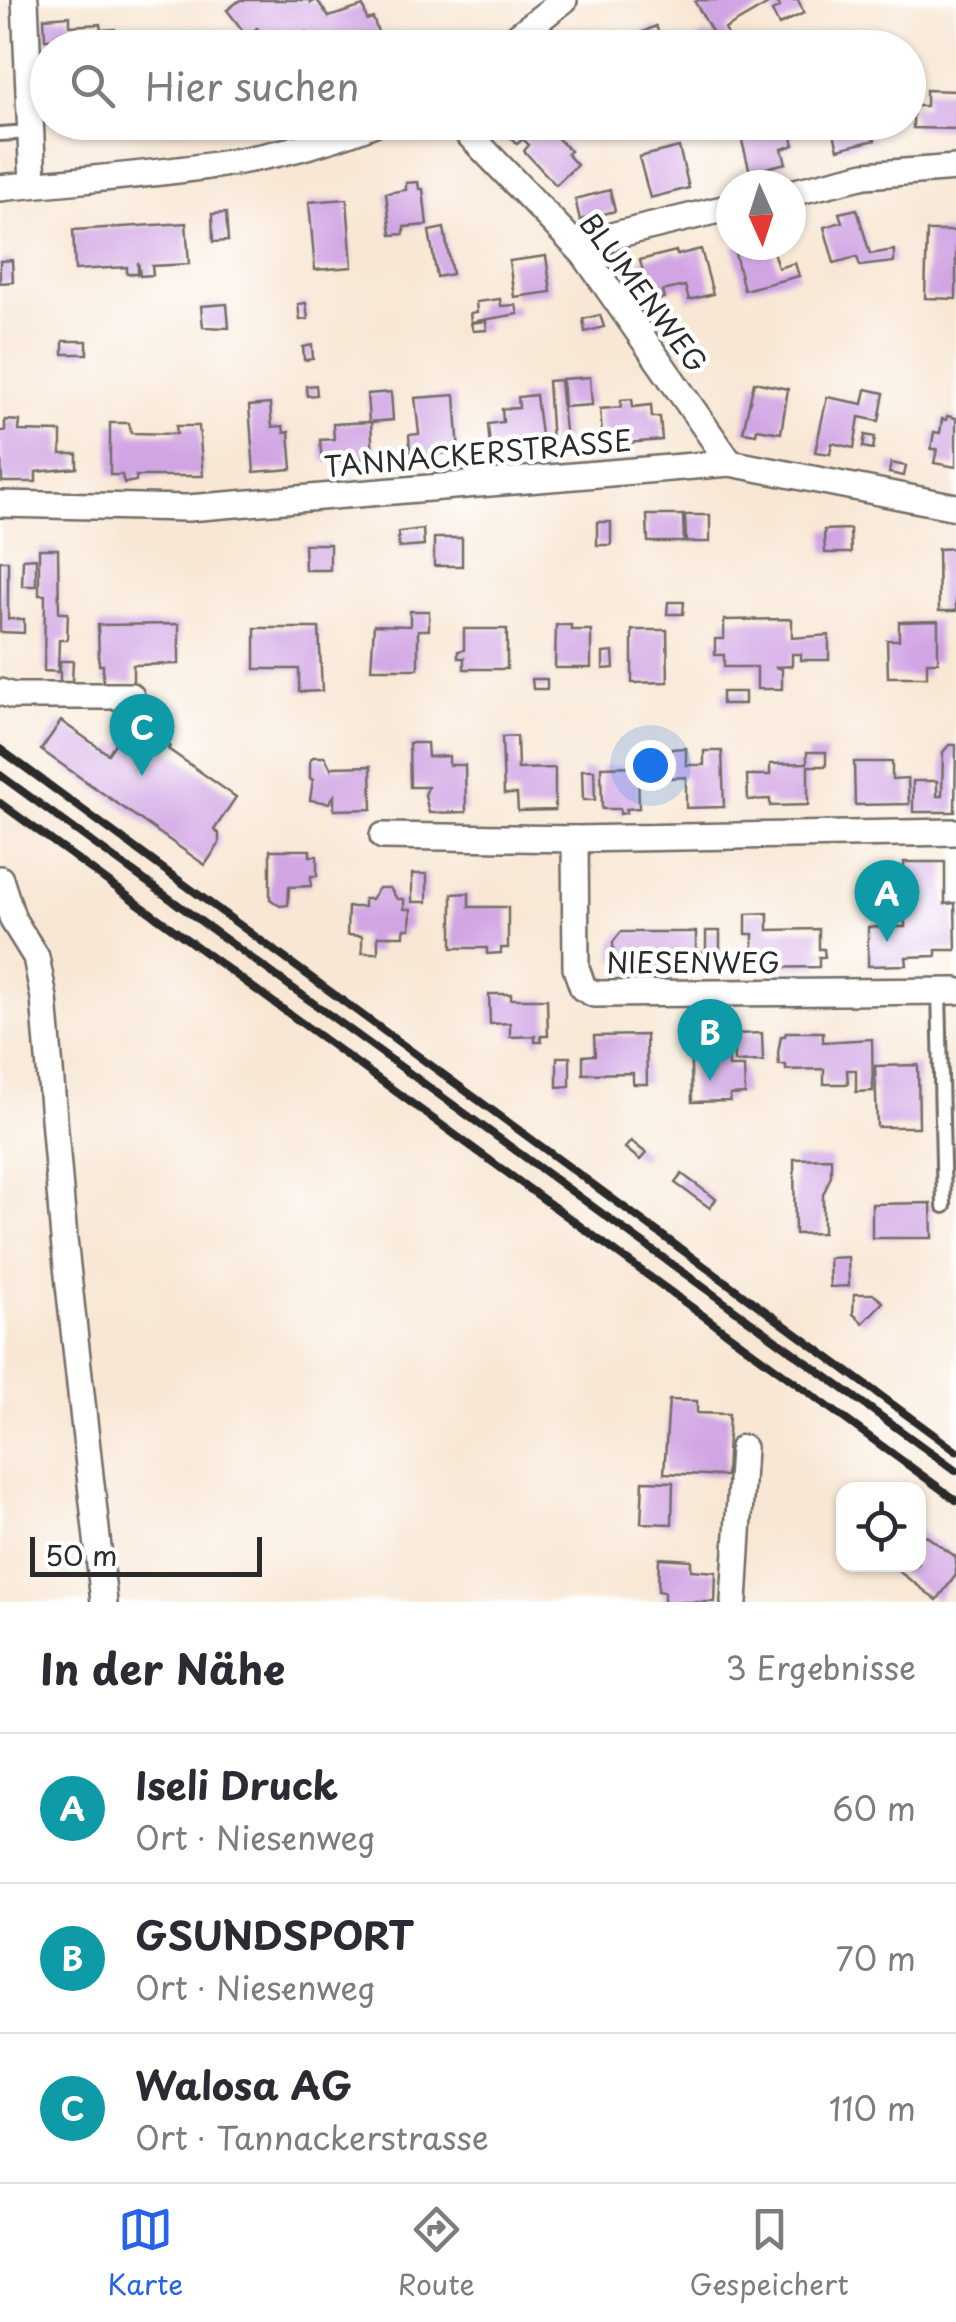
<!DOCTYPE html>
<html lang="de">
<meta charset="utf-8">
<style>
:root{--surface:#fff;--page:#f2f2f3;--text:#2b2b33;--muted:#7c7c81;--line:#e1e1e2;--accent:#2563eb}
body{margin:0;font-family:"Playpen Sans",sans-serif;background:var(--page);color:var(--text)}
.controls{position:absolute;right:30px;bottom:30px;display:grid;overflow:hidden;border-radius:20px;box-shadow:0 2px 8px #0004}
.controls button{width:90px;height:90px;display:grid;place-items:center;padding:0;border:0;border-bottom:2px solid var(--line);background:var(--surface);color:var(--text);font:50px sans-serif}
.compass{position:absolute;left:716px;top:170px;width:90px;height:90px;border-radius:50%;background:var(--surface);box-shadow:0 2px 8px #0004;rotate:177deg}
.scale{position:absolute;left:30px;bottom:25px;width:232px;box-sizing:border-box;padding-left:10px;border:5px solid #2b2b2b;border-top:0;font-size:28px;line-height:35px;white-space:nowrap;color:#2b2b2b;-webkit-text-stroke:8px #fff;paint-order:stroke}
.you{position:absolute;left:650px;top:765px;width:35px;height:35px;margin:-25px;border:8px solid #fff;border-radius:50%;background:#1a73e8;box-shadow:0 0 0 15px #1a73e833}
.badge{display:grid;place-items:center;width:65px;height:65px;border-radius:50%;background:var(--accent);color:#fff;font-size:32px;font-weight:700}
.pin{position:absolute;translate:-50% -82px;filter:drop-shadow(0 2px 5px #0008)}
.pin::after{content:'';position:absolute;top:52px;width:35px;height:30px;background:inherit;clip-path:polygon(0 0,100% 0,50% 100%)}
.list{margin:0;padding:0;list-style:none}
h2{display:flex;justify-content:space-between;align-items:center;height:130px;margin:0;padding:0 40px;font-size:42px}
h2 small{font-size:32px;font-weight:400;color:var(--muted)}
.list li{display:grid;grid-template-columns:65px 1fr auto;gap:30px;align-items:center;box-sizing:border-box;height:150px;padding:0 40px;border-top:2px solid var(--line)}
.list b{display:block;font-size:38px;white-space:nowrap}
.list p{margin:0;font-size:32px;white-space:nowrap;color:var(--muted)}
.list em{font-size:32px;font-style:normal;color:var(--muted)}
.icon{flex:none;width:55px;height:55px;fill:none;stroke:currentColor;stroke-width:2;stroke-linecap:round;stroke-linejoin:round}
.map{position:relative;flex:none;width:956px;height:1602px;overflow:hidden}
.search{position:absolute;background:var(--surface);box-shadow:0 2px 8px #0004;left:30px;right:30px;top:30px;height:110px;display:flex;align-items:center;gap:25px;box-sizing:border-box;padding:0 35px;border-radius:55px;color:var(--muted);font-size:38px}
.sheet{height:580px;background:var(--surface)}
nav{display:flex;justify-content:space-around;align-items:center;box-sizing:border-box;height:140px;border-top:2px solid var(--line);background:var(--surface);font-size:28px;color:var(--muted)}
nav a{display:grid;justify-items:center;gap:5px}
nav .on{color:var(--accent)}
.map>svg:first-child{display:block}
</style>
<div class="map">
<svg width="956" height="1602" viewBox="0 0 956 1602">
<rect width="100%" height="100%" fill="#fff"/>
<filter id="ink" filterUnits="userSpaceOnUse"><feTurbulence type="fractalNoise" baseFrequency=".01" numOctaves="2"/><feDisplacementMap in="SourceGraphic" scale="20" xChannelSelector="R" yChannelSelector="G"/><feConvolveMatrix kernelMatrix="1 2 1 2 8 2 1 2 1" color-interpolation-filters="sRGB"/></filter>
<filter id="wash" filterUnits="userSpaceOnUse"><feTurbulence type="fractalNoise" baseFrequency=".0048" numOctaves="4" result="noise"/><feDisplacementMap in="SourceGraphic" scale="40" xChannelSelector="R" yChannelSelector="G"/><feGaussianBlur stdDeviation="2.25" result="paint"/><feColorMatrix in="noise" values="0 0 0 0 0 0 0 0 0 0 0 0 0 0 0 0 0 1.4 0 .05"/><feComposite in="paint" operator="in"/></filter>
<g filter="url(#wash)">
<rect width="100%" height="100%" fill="#f8e7d4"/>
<g id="blocks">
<g fill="#d1a5e4">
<polygon points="240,0 309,0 311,3 317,0 329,17 363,6 367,20 373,18 383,46 392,44 393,48 316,48 306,32 293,43 297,48 264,48 256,37 261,33 257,28 247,36 227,10"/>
<polygon points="699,0 775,0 725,29 729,37 711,48 701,48 696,39 706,34 708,38 714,35 695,2"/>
<polygon points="776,0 798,0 804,13 779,25 772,11 780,7"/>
<polygon points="70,16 70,26 100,24 101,30 115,29 116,48 51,48 50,39 45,39 44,18"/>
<polygon points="656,26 665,48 608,48"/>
<polygon points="926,90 956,91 956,129 913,128 913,106 926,106"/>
<polygon points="113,122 145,122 145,126 113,128"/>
<polygon points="151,122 183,122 184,130 152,132"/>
<polygon points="496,122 542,122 570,151 567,154 577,165 556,185 524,151 529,145 523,139 517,144"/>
<polygon points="741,122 788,122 794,145 782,149 786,163 750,172 741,137 744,136"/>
<polygon points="831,122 870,122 875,140 838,149"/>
<polygon points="679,147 689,188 650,198 639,157"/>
<polygon points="418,182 419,189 423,189 427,225 404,227 404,234 391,235 386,193 406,190 406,183"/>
<polygon points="610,190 615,211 580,220 575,199"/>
<polygon points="347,199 352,267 315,270 309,202"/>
<polygon points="857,209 870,254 894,250 894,262 860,266 857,257 834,263 824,227 842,222 839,213"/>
<polygon points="226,213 228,241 213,242 212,214"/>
<polygon points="186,223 189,264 152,266 153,275 140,276 138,262 138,274 127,274 127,267 75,270 73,230"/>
<polygon points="444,228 452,274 437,277 429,231"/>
<polygon points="927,231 956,231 956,299 925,298"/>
<polygon points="733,245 771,245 778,268 795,263 799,276 744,290"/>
<polygon points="701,249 713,294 689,300 685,286 662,291 664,298 654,301 649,295 640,260 676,251 677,255"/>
<polygon points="546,256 551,292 514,297 509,261"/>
<polygon points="12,260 13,282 0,283 0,261"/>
<polygon points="500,299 501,306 516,305 518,314 471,322 470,313 477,312 476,302"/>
<polygon points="306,303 308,319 300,320 298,304"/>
<polygon points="227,304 229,328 203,327 201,306"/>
<polygon points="600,315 604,327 585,332 583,319"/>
<polygon points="486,321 487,330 473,331 471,323"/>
<rect x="63" y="341" width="24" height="13"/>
<polygon points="312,345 313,359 304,360 303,347"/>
<polygon points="590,377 592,405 564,407 562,379"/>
<polygon points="560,380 566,441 552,443 548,381"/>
<polygon points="754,382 788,389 781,433 757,429 756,434 743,432"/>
<polygon points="316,385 317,395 307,396 306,386"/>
<polygon points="866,389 884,393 879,421 859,417 854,448 832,443 830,454 815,452 827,397 863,404"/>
<polygon points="391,392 393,420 371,422 373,458 336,461 335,457 322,462 320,440 334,439 333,424 369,422 367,394"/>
<polygon points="455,395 459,452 421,455 421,451 410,452 409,435 419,434 415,398"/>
<polygon points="536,395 542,443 490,447 488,424 503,422 502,409 519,408 518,397"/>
<polygon points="632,399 633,407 651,405 652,417 660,417 662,440 603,445 600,409 621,407 621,400"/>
<polygon points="270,404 272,427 283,426 284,433 289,432 292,469 254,472 249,406"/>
<polygon points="947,416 956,418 956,467 934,463 937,449 931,449 934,432 940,433 942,419 946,420"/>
<polygon points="5,420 20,421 19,431 61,432 61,454 77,454 77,468 36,472 36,482 2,482 0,431 5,431"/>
<polygon points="110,423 129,423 131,433 177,434 176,426 199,426 203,476 136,476 136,481 124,483 122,475 110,475"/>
<polygon points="865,435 875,437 873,449 863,447"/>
<polygon points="891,463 906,466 904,476 889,473"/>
<polygon points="647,515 683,515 684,542 648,542"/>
<polygon points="685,515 710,515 710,542 686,542"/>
<rect x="597" y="522" width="14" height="23"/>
<polygon points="423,529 424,546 399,548 398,532"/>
<polygon points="850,529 851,553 825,553 824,530"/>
<rect x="434" y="538" width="28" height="28"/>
<polygon points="304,544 330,544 330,570 305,570"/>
<polygon points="956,548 956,611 939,611 938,549"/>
<polygon points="39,549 58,549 59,613 68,613 67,640 59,640 58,672 44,671 45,595 39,595"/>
<polygon points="36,558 36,586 22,586 23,559"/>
<polygon points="0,561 8,561 8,619 24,619 24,633 0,632"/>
<polygon points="668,602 684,602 683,614 667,614"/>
<polygon points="410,611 429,611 429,630 418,630 418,669 371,669 374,625 410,626"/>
<polygon points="792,619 792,638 829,635 829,660 801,660 801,654 792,654 792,666 775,667 782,669 782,689 757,689 757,667 724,667 724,655 715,655 715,639 724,639 724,620"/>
<polygon points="938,621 938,662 927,662 927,677 888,677 887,640 899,640 899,622"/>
<polygon points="179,624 179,664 133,665 133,683 103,683 103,665 99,665 98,625"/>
<polygon points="556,625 571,625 571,630 591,630 591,668 555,668"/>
<polygon points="255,628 319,628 322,691 299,692 299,669 255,669"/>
<polygon points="464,629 507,629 507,669 464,669 464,658 458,658 458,651 464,650"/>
<polygon points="632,630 667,630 668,682 632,683"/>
<polygon points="613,652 614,668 603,669 603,653"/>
<polygon points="60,661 73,661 72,682 60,682"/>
<polygon points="532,679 547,679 547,689 533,689"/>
<rect x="722" y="692" width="23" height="12"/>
<polygon points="61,721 108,754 116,742 121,746 138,722 170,746 168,749 236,797 214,830 219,834 219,844 205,865 41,750"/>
<polygon points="517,736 518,769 555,768 555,810 518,811 517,794 504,794 502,737"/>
<polygon points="409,743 427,743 428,757 449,756 449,765 465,765 466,812 429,813 425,795 428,787 410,787"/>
<polygon points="949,745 956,745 955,812 913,812 913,781 937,781 937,796 942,796 943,752"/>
<polygon points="686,748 686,765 704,765 704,751 722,751 724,807 686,808 686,777 671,778 671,749"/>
<polygon points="807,752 826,752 826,766 808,766 808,805 770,806 770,799 748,800 747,775 770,775 770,764 807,763"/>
<polygon points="313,757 325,757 331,769 333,767 371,766 372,809 334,810 334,796 329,803 310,800 313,780 310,778 310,761"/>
<polygon points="854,762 892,762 892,779 908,778 909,804 855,805"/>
<polygon points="638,766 639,808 626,809 626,813 620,814 620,809 602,809 601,767"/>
<polygon points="582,770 594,770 595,800 583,800"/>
<polygon points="270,850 310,850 310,856 317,856 317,876 311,876 311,886 289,887 288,905 280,906 270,899"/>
<polygon points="904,862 945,862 945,904 955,903 956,950 936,950 936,956 906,957 907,965 868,966 868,927 905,927"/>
<rect x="412" y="874" width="15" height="28"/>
<polygon points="379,888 390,888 397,899 404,899 404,909 411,909 410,929 404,929 404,936 378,936 378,953 362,953 362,936 347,935 348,907 364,907 364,899 371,899"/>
<polygon points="469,893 469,907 508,907 508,948 501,948 501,953 487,954 487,948 452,948 452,894"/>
<polygon points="768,913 768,930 819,929 819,949 824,949 825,957 819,957 819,967 753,968 753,958 748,958 748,951 753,951 753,934 746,934 746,914"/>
<polygon points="706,931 720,931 720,958 706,959"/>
<polygon points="621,932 696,932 696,952 702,952 702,959 696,959 696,969 621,970 621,960 613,960 613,942"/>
<polygon points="489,994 511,994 511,999 547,999 548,1036 541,1036 542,1042 535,1042 535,1036 510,1037 510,1023 490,1024"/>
<polygon points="786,1032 823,1032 823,1042 872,1039 873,1091 856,1092 856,1070 847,1070 848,1084 824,1084 824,1069 786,1070 786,1065 779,1065 778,1053 781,1036 785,1036"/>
<polygon points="728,1033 729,1067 744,1067 745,1094 730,1095 730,1101 692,1102 690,1034"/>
<polygon points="762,1033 763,1061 734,1062 734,1034"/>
<polygon points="646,1035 647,1084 633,1084 633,1073 583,1074 583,1056 595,1055 594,1036"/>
<polygon points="557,1057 570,1057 570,1086 557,1087"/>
<polygon points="918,1065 919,1127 877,1127 875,1066"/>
<polygon points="631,1141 646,1153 640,1160 625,1148"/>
<polygon points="831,1158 831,1176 823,1195 823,1233 795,1234 794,1159"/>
<polygon points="682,1174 716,1199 710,1208 675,1183"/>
<polygon points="931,1203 932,1238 872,1238 872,1204"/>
<polygon points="848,1257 849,1286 830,1287 829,1258"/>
<polygon points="854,1294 873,1294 883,1302 863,1323 853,1314"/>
<polygon points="669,1400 697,1401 697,1413 729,1414 726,1476 664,1473"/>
<polygon points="643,1481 673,1482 672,1524 641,1523"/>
<polygon points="918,1530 956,1557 956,1575 937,1600 889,1564 918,1564"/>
<polygon points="659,1558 691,1560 691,1570 716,1572 715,1602 664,1602 664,1592 658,1591"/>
</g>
</g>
</g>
<g filter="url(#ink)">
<use href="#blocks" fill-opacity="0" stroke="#736d66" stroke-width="2.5"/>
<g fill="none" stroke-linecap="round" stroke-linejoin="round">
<defs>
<g id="service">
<polyline points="0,134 29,132"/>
<polyline points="939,991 944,1206"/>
</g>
<g id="minor">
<polyline points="25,0 33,184"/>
<polyline points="502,48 564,0"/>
<polyline points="457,122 584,254 730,463"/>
<path d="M0,188C126,174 259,172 377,122"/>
<polyline points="791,193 865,175 956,168"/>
<polyline points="584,254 615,235 731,207"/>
<polyline points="0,504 188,508 730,463 956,507"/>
<polyline points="0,692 13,696 131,696"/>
<polyline points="383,836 575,839 956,832"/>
<polyline points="575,839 576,968 583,988 594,994 956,991"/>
<polyline points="0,879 13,920 36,957 44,998 64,1239 104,1602"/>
<polyline points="734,1602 743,1448"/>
</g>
</defs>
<use href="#service" stroke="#736d66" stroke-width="18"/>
<use href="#minor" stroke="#736d66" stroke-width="30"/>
<use href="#service" stroke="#fff" stroke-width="12"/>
<use href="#minor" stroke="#fff" stroke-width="25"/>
<g stroke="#2b2b2b" stroke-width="8">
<polyline points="0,749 956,1451"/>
<polyline points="0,775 956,1471"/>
<polyline points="0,803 956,1500"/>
</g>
</g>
</g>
<g text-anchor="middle" stroke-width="9" stroke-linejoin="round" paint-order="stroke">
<g font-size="28" fill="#2b2b2b" stroke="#fff">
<text transform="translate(643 293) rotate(53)" y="10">BLUMENWEG</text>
<text transform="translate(478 454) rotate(-5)" y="10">TANNACKERSTRASSE</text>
<text x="693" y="973">NIESENWEG</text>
</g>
</g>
</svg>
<div class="controls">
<button><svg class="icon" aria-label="locate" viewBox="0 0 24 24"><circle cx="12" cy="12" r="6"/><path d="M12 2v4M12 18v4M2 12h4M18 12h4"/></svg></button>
</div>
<svg class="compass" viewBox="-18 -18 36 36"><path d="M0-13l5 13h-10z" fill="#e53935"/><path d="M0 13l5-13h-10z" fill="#7c7c81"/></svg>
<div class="scale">50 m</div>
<div class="you"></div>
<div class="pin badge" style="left:887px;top:942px;background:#0f9aa8">A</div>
<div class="pin badge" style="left:710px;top:1081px;background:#0f9aa8">B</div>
<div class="pin badge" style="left:142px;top:776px;background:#0f9aa8">C</div>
<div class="search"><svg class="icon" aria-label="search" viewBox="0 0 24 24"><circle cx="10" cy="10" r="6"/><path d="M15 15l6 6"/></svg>Hier suchen</div>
</div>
<section class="sheet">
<h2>In der Nähe<small>3 Ergebnisse</small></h2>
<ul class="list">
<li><span class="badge" style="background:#0f9aa8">A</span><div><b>Iseli Druck</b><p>Ort · Niesenweg</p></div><em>60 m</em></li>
<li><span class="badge" style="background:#0f9aa8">B</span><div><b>GSUNDSPORT</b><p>Ort · Niesenweg</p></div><em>70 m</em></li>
<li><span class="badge" style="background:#0f9aa8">C</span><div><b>Walosa AG</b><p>Ort · Tannackerstrasse</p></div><em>110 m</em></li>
</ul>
</section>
<nav>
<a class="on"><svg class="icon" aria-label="map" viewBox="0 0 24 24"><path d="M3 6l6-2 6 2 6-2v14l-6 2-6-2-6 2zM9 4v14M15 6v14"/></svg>Karte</a>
<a><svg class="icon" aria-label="directions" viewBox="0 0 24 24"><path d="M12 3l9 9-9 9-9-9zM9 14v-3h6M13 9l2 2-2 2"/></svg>Route</a>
<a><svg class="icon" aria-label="saved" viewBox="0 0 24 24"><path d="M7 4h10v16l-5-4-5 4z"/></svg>Gespeichert</a>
</nav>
